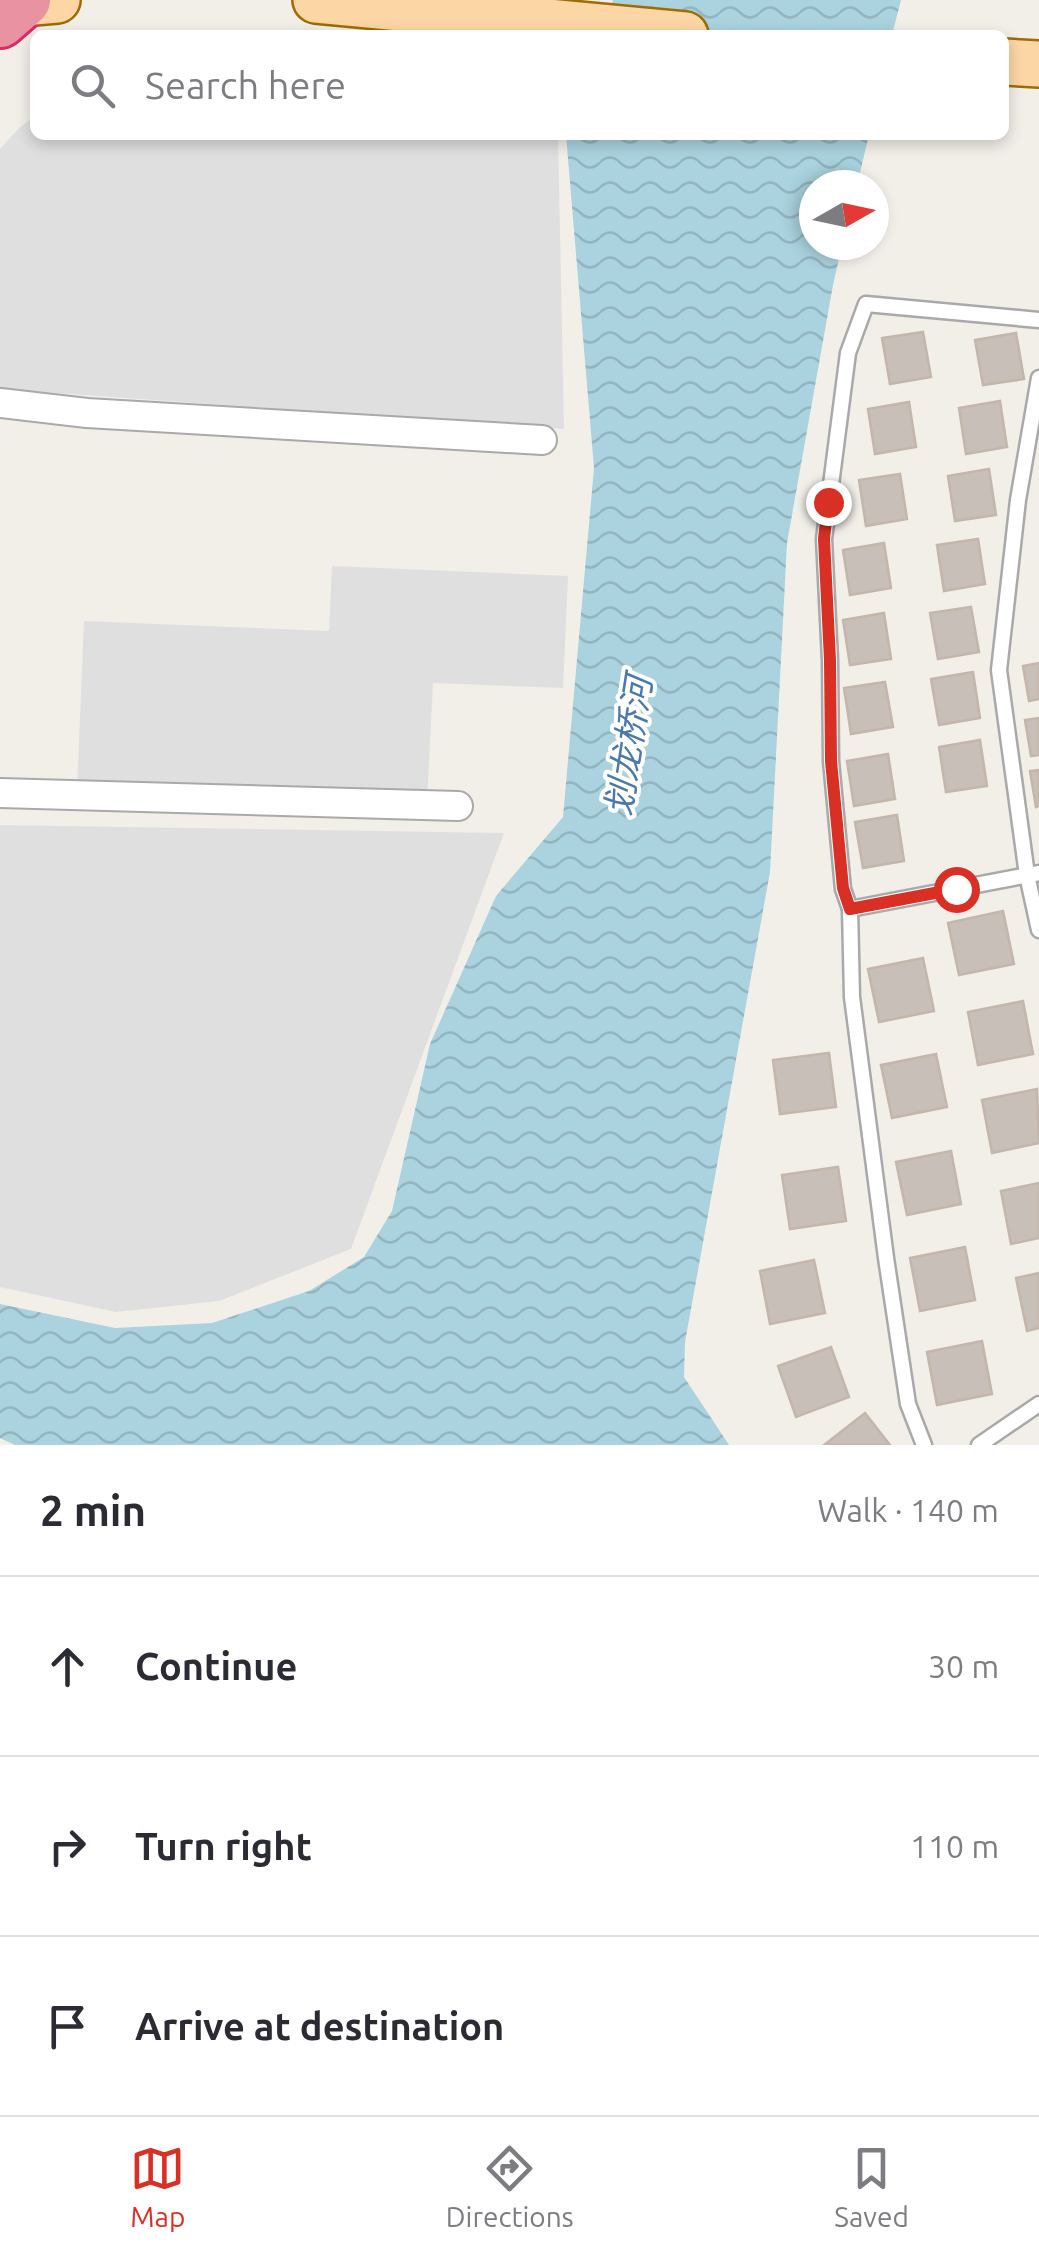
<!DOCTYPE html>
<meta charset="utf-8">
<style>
:root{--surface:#fff;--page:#f2f2f3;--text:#2b2b33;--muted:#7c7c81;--line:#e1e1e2;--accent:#d93025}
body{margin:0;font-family:Ubuntu,"Noto Sans SC",sans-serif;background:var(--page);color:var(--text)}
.compass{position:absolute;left:799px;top:170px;width:90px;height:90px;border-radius:50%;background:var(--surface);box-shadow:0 5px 15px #0003;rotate:81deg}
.stop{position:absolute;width:30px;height:30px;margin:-22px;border:8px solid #d93025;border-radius:50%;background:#fff}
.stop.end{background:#d93025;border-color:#fff;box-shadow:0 2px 10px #0008}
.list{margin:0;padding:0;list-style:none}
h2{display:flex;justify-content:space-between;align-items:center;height:130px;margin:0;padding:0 40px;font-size:42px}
h2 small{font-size:32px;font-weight:400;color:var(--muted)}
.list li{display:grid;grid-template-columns:65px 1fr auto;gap:30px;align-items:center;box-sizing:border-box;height:180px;padding:0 40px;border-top:2px solid var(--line)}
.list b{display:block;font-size:38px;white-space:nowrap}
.list em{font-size:32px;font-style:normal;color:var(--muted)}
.icon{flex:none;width:55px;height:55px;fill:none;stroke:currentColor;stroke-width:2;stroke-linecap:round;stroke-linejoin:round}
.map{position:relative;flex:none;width:1039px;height:1445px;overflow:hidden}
.search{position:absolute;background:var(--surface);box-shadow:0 5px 15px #0003;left:30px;right:30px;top:30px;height:110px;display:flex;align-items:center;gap:25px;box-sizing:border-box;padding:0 35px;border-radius:15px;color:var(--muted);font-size:38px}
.sheet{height:670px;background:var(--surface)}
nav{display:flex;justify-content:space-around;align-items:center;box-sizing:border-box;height:140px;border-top:2px solid var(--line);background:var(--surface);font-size:28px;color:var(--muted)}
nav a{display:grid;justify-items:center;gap:5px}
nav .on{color:var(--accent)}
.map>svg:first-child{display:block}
</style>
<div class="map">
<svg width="1039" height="1445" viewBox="0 0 1039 1445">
<defs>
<pattern id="water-waves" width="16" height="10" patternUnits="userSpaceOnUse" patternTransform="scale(2.5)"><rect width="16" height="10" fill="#aad3df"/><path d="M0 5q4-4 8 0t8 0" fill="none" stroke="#92b5bf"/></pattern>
</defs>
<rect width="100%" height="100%" fill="#f2efe9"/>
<g fill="#e0dfdf">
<polygon points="35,116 35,135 558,135 564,429 0,389 0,149 19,128"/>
<polygon points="332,566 568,576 563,688 433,683 427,803 77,788 84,621 329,631"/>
<polygon points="0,825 504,833 351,1249 219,1301 116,1312 0,1287"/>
</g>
<g fill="url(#water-waves)">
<polygon points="613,0 901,0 892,35 601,35"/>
<polygon points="566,135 869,135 857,185 814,185 814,245 842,245 833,285 787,543 770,872 685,1342 684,1377 729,1445 15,1445 0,1438 0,1304 115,1328 212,1323 309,1291 364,1257 392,1211 430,1044 496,896 563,817 594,468"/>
</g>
<g fill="#c7bfb8" stroke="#c4b6ab" stroke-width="2.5">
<polygon points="923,332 931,377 890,384 882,338"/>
<polygon points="1016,333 1024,379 983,385 975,340"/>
<polygon points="1000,401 1007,447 966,454 959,408"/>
<polygon points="909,402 916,447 875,454 868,409"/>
<polygon points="989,469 996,515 955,521 948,476"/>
<polygon points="900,474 907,519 866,526 859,480"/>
<polygon points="978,539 985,584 944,591 937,545"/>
<polygon points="884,543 891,588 850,595 843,550"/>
<polygon points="971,607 979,652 938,659 930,613"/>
<polygon points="884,613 891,659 850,665 843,620"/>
<polygon points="1039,663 1039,699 1029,701 1023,666"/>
<polygon points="973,672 980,718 939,725 931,679"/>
<polygon points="885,682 893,727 851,734 844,688"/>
<polygon points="1039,718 1039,755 1031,756 1025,720"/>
<polygon points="980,740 987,786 946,792 939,747"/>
<polygon points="888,754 895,799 854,806 847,761"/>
<polygon points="1039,770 1039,806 1036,807 1030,771"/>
<polygon points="897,815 904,861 863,868 855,822"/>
<polygon points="1003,911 1014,964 959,975 948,923"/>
<polygon points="923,958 934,1011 879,1022 868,969"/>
<polygon points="1023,1001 1033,1054 978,1065 968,1012"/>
<polygon points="829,1053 836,1107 780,1114 773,1060"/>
<polygon points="936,1054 947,1107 892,1118 881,1065"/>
<polygon points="1037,1089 1039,1143 992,1153 982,1100"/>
<polygon points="951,1151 961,1204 907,1215 896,1162"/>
<polygon points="838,1167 846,1221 790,1229 782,1175"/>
<polygon points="1039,1183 1039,1238 1011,1244 1001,1191"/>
<polygon points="965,1247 975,1300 920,1311 910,1258"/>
<polygon points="814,1260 825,1313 770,1324 760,1271"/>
<polygon points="1039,1273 1039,1328 1027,1331 1016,1278"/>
<polygon points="982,1341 992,1394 937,1405 927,1352"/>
<polygon points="831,1347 849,1397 796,1417 778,1366"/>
<polygon points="865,1413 890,1445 824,1445"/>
</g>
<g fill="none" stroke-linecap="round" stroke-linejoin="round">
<defs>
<g id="lane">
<polyline points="1039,378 1018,500 999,670 1027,875 1039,930"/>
<polyline points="850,909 1039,873"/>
<polyline points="924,1445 908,1404 886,1258 852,997 850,909 843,889 831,761 830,660 824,539 848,353 866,304 1039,320"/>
<polyline points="979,1445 1039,1404"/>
</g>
<g id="street">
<polyline points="0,403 87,413 542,440"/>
<polyline points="0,793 458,806"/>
</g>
<g id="primary">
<polyline points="316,0 685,35"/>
<polyline points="22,3 57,0"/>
<polyline points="1004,62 1039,64"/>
</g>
<polyline id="highway" points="0,21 24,0"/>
</defs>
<use href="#lane" stroke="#a9a9a9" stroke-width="19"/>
<use href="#street" stroke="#a9a9a9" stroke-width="32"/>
<use href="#primary" stroke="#a06b00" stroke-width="50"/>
<use href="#highway" stroke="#dc2a67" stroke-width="58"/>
<use href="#lane" stroke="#fff" stroke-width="14"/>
<use href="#street" stroke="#fff" stroke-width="28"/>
<use href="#primary" stroke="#fcd6a4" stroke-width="45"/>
<use href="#highway" stroke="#e892a2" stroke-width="52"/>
</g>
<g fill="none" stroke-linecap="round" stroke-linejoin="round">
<polyline stroke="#d93025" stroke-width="12" points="828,502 824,539 830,660 831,761 843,888 850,909 956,889"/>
</g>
<g text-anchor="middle" stroke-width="8" stroke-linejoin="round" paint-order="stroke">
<g font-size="35" font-style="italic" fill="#4a7aab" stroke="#fff">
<text transform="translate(629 746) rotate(-81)" y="12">划龙桥河</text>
</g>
</g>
</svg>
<svg class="compass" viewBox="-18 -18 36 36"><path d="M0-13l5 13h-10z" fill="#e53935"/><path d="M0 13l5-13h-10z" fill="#7c7c81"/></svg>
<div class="stop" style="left:956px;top:889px"></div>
<div class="stop end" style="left:828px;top:502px"></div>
<div class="search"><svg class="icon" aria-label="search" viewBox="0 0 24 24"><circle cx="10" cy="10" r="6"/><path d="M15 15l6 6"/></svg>Search here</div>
</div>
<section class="sheet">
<h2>2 min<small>Walk · 140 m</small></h2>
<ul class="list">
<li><svg class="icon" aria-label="ahead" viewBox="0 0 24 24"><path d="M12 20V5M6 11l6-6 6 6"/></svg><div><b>Continue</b></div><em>30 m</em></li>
<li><svg class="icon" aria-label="right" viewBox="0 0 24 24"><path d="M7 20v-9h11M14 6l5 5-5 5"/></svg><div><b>Turn right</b></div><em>110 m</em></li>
<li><svg class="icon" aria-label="arrive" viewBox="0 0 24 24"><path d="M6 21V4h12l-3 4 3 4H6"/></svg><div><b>Arrive at destination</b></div></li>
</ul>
</section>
<nav>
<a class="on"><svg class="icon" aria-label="map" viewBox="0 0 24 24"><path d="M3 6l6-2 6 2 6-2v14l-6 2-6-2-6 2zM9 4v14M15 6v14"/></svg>Map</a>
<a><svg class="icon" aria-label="directions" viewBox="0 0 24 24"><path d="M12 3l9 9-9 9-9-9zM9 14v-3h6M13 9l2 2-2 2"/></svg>Directions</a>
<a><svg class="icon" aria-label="saved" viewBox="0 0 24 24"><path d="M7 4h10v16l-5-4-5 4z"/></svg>Saved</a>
</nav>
